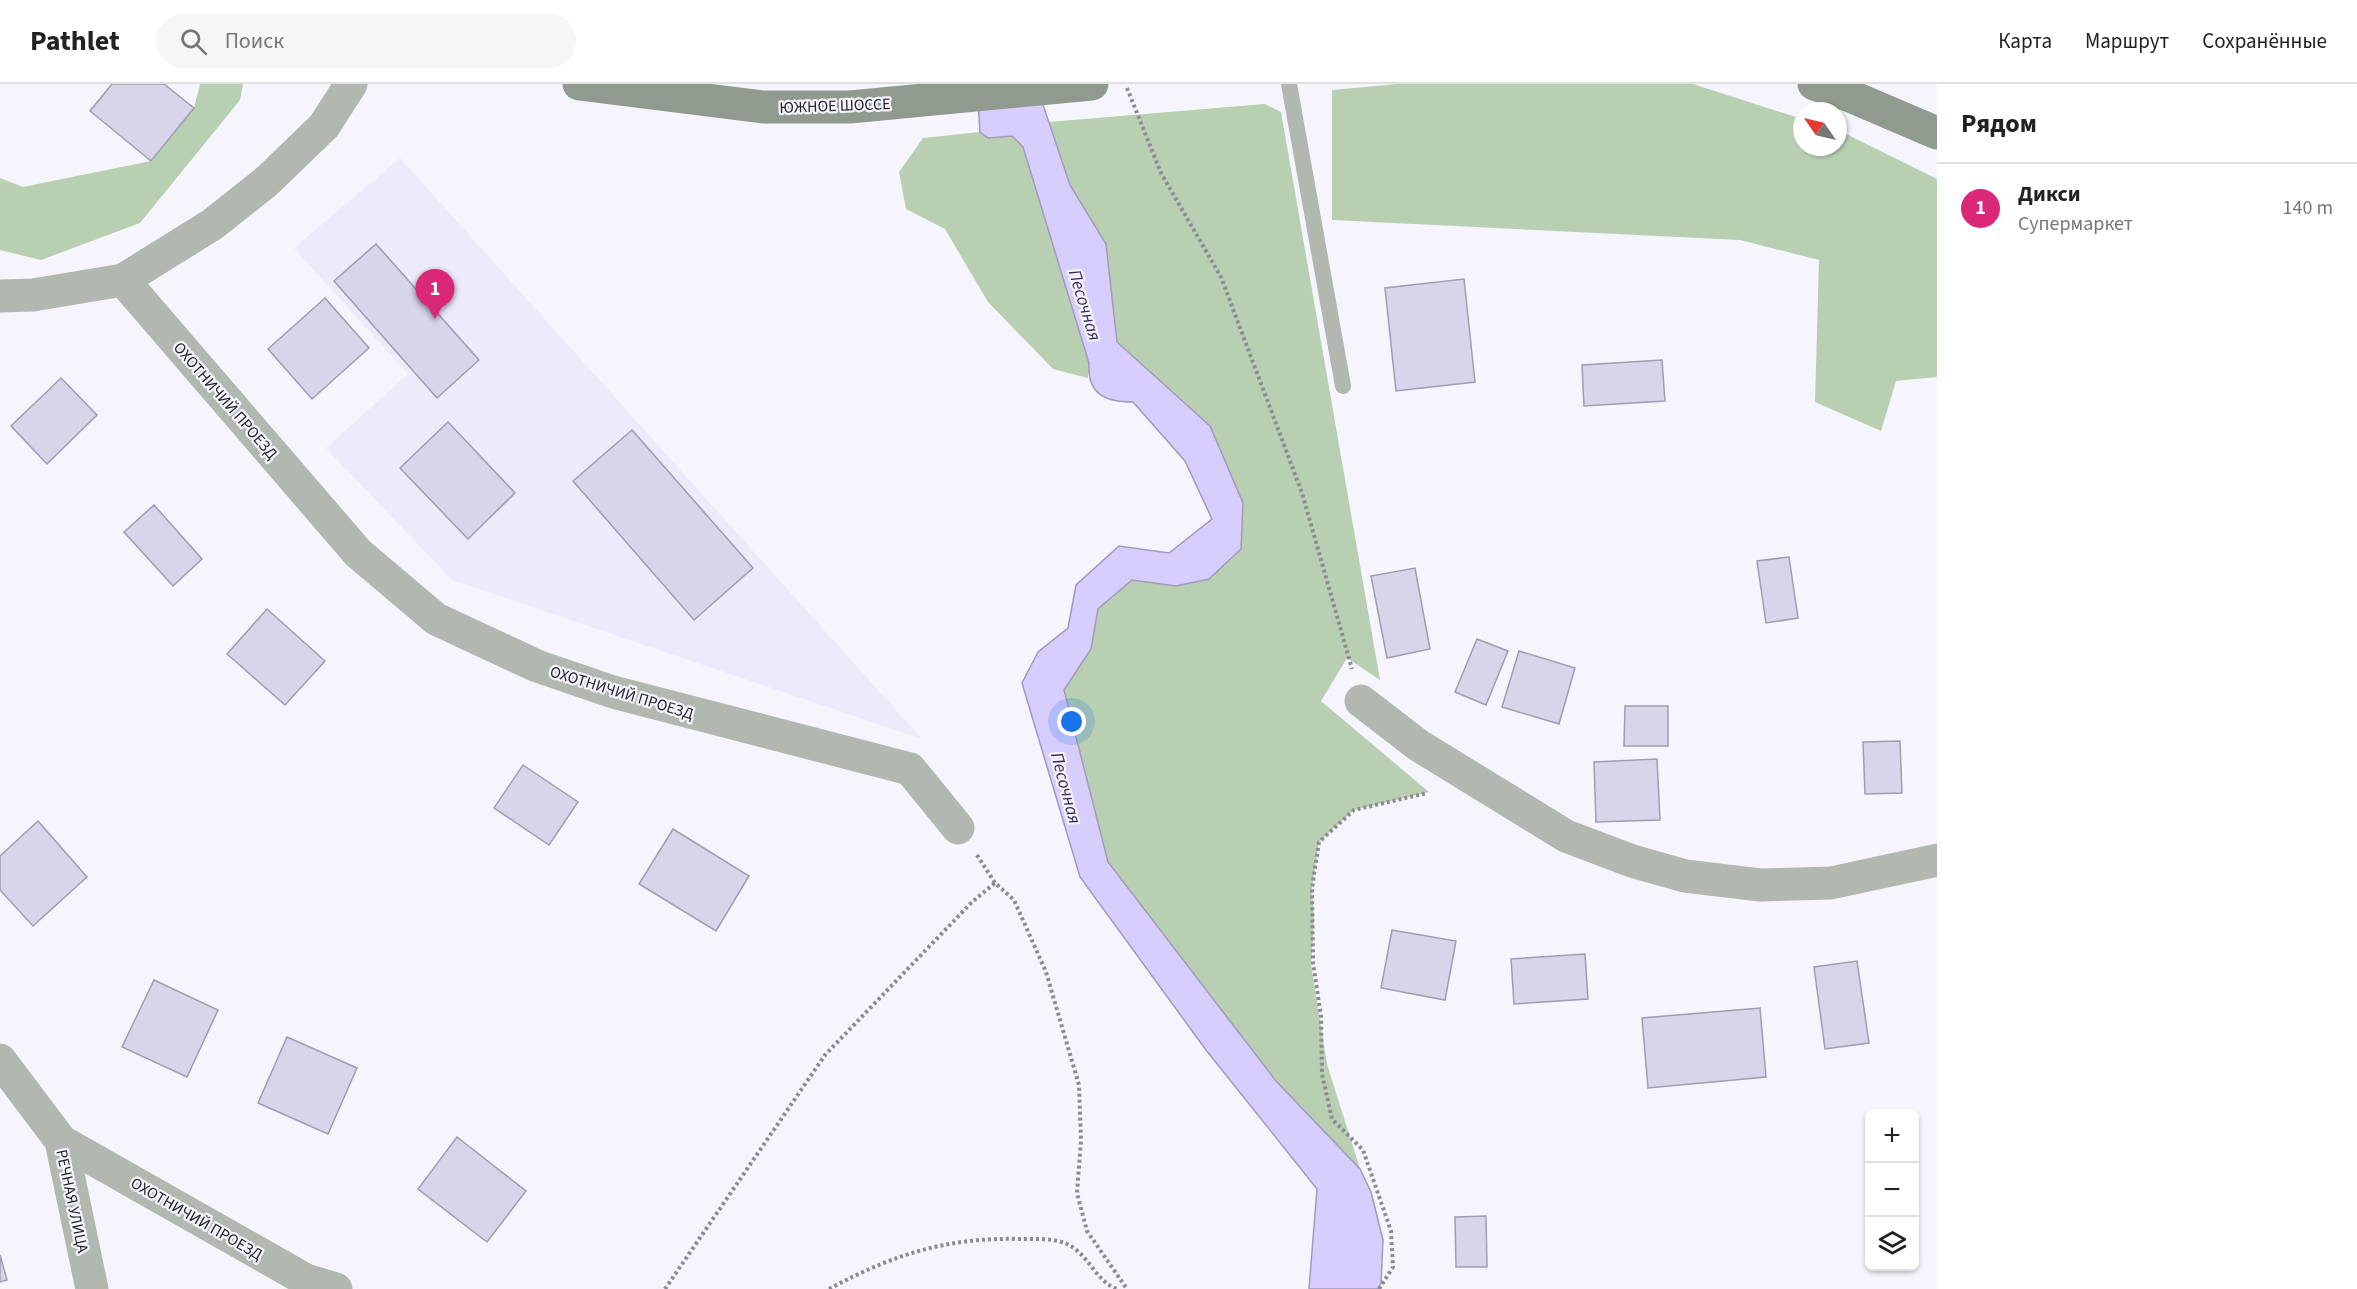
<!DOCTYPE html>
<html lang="ru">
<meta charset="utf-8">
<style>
:root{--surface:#fff;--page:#f6f6f6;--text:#222;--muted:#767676;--line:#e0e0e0;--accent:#db2777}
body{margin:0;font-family:"Source Sans 3",sans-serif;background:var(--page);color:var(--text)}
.controls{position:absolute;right:18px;bottom:18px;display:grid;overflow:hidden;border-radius:9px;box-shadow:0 2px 4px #0004}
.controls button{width:54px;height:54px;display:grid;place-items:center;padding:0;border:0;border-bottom:2px solid var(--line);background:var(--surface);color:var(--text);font:30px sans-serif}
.compass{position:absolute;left:1793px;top:18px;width:54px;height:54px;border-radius:50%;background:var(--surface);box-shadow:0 2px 4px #0004;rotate:304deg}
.you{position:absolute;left:1072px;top:638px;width:21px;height:21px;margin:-15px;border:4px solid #fff;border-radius:50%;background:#1a73e8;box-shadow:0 0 0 9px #1a73e833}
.badge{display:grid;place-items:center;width:39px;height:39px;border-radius:50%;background:var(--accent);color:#fff;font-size:20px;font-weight:700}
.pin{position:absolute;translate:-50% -50px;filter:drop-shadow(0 2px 3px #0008)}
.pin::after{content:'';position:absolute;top:32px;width:21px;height:18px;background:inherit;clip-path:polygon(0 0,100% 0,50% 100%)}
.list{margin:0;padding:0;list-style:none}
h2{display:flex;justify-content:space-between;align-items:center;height:78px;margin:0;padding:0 24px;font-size:26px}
h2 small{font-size:20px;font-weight:400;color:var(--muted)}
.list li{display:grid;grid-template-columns:39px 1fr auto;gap:18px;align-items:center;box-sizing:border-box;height:90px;padding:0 24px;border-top:2px solid var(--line)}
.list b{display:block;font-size:22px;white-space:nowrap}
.list p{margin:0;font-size:20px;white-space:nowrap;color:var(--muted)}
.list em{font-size:20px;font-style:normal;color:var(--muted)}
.icon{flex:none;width:33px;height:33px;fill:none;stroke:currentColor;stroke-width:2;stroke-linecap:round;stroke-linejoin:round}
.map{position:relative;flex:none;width:1937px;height:1205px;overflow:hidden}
header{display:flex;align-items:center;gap:36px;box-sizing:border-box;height:84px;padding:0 30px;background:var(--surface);border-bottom:2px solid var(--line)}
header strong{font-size:28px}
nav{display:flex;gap:33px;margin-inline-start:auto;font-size:21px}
.search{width:420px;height:54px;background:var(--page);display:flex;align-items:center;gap:15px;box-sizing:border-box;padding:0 21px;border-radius:33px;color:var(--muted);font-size:22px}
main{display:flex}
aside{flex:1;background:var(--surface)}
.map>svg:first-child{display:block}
</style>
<header>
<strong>Pathlet</strong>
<div class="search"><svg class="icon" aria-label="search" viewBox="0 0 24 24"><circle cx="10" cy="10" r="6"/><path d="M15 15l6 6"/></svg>Поиск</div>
<nav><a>Карта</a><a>Маршрут</a><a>Сохранённые</a></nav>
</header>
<main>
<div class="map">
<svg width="1937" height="1205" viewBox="0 0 1937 1205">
<rect width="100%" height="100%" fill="#f6f5fe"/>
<polygon fill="#edeafc" points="400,74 922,655 452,496 326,364 408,290 294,164"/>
<g fill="#b8cfb2">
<polygon points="200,0 243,0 240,16 140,139 41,176 0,166 0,94 23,103 151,77 194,24"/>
<polygon points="1398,0 1693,0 1802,35 1802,63 1838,63 1838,46 1937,95 1937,293 1896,297 1881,347 1815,318 1819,176 1740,156 1332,136 1332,6"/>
<polygon points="1265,20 1281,28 1380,596 1347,574 1321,617 1429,708 1354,726 1319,758 1312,804 1314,835 1311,881 1327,980 1360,1085 1276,997 1108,778 1064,606 1091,565 1098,525 1132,496 1176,502 1242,434 1243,419 1210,342 1117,258 1106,160 1070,101 1049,38"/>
<polygon points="980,48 989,54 1012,52 1023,63 1089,279 1088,294 1053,285 988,218 945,145 906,125 899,88 923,54"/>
</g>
<path fill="#d7cefd" stroke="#a19abd" stroke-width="1.5" d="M977,0H1036L1070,101L1106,160L1117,258L1210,342L1243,419L1241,465L1209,495L1176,502L1132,496L1098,525L1091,565L1064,606L1108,778L1276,997L1360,1085L1371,1108L1383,1156L1381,1199L1378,1205H1309L1317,1105L1206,966L1080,793L1022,599L1038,568L1068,544L1076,501L1119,462L1169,469L1212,435L1185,377L1133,318C1105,318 1087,310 1089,279L1023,63L1012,52L988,54L980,48Z"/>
<g fill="#d8d4ea" stroke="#a09cb2" stroke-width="1.5">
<polygon points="112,0 164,0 194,24 151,77 90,27"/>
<polygon points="376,160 479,276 437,314 334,197"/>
<polygon points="1464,195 1475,298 1396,307 1385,204"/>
<polygon points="325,214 369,264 312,315 268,265"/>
<polygon points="1662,276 1665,317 1584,322 1582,281"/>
<polygon points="61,294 97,331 47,380 11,342"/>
<polygon points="448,338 515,409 468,455 400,384"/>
<polygon points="632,346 753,484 694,536 573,397"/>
<polygon points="154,421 202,475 173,502 124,448"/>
<polygon points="1789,473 1798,534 1766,539 1757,477"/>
<polygon points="1415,484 1430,565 1387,574 1371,492"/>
<polygon points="267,525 325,577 285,621 227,570"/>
<polygon points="1477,555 1508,567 1486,621 1455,608"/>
<polygon points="1519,567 1575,584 1559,640 1502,623"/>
<polygon points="1625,622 1668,622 1668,662 1624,662"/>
<polygon points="1900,657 1902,709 1865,710 1863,658"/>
<polygon points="1657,675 1660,736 1596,738 1594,678"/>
<polygon points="523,681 578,718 549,761 494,724"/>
<polygon points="38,737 87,793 33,842 0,806 0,772"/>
<polygon points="673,745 749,792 716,847 639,800"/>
<polygon points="1392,846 1456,857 1445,916 1381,904"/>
<polygon points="1585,870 1588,915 1514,920 1511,875"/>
<polygon points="1857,877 1869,959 1825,965 1814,883"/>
<polygon points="154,896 218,926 187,993 122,963"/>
<polygon points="1760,924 1766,993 1648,1004 1642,934"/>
<polygon points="287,953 357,984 328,1050 258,1019"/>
<polygon points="457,1053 526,1107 487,1158 418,1105"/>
<polygon points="1486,1132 1487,1183 1456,1183 1455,1133"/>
<polygon points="0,1171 7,1196 0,1198"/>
</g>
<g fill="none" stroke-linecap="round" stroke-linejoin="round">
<g stroke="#8c8b93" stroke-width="4" stroke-dasharray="3 3" stroke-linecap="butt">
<polyline points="1127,4 1161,89 1221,193 1302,409 1352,585"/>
<polyline points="977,771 995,799 1014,816 1046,888 1079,1001 1081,1056 1077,1109 1087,1147 1127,1205"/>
<polyline points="665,1205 825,971 972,818 995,799"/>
<path d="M829,1205C894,1170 948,1153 1021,1155C1035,1155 1055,1154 1067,1160C1089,1170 1095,1197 1117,1205"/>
<polyline points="1379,1205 1393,1183 1391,1147 1363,1066 1332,1035 1322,990 1321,932 1313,879 1312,804 1319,758 1354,726 1427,709"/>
</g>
<polyline stroke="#b2b8b0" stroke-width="16" points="1289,0 1343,302"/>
<g stroke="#b2b8b0" stroke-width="33">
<polyline points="123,196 358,469 436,535 537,582 613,608 910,685 958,744"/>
<polyline points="0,212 33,211 123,196 213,140 267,97 324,42 351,0"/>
<polyline points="1361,617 1418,661 1566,752 1632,777 1685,792 1760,801 1831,799 1937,776"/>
<polyline points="0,976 61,1057 92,1205"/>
<polyline points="61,1057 306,1196 336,1205"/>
</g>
<g stroke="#909a8e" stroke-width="33">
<polyline points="579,0 763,23 850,23 1092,0"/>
<polyline points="1814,0 1848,11 1937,49"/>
</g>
</g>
<g text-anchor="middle" stroke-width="4.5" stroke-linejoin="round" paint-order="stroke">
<g font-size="16" fill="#232129" stroke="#f6f5fe">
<text transform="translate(835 21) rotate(-2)" y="6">ЮЖНОЕ ШОССЕ</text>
<text transform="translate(226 316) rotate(49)" y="6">ОХОТНИЧИЙ ПРОЕЗД</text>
<text transform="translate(622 608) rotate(17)" y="6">ОХОТНИЧИЙ ПРОЕЗД</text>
<text transform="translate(73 1117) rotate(78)" y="6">РЕЧНАЯ УЛИЦА</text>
<text transform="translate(197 1134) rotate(30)" y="6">ОХОТНИЧИЙ ПРОЕЗД</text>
</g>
<g font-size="18" font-style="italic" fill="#37275e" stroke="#f6f5fe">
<text transform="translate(1085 221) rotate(73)" y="6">Песочная</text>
<text transform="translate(1066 704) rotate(75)" y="6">Песочная</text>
</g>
</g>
</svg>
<div class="controls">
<button>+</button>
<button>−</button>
<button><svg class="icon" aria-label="layers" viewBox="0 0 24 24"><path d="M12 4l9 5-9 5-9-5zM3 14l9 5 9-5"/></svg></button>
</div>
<svg class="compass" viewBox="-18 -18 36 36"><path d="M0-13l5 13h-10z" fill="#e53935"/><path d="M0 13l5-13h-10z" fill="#767676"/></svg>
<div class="you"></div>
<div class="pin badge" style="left:435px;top:235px">1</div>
</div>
<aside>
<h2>Рядом<small></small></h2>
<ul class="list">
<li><span class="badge">1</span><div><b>Дикси</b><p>Супермаркет</p></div><em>140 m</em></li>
</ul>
</aside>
</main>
